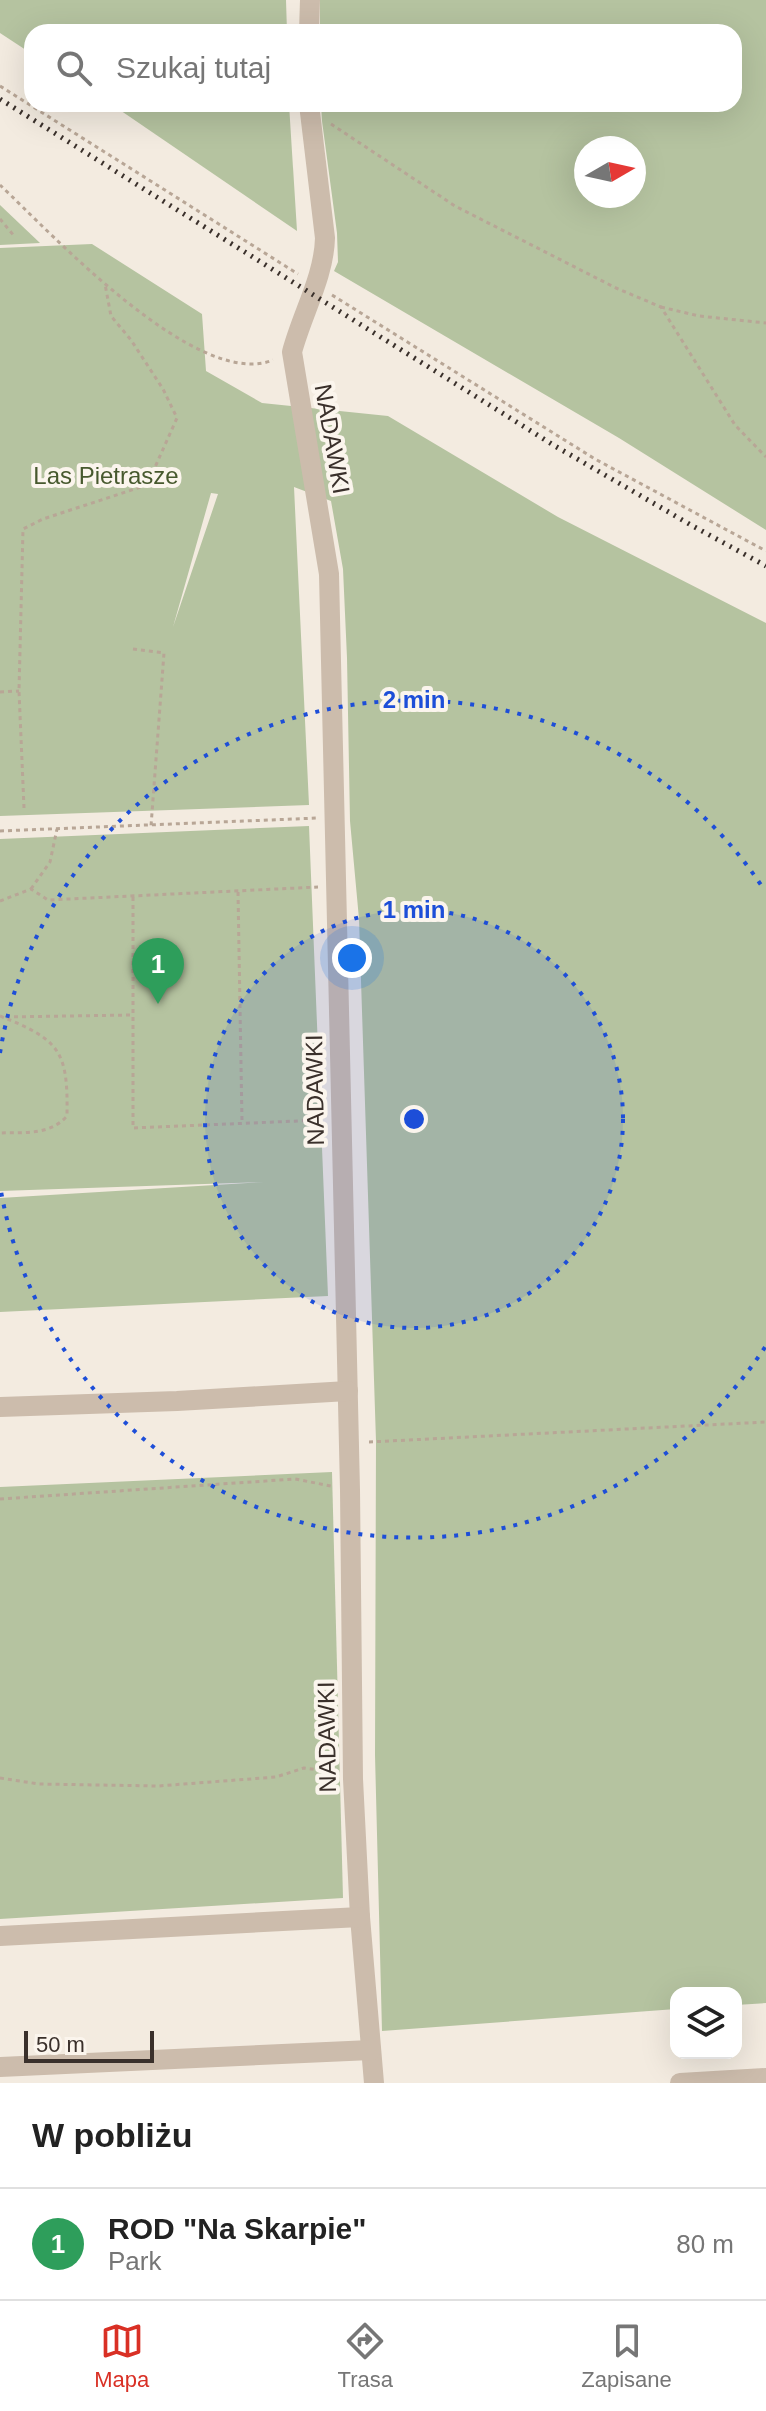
<!DOCTYPE html>
<html lang="pl">
<meta charset="utf-8">
<style>
:root{--surface:#fff;--page:#f2f2f2;--text:#222;--muted:#767676;--line:#e0e0e0;--accent:#d93025}
body{margin:0;font-family:Arial,sans-serif;background:var(--page);color:var(--text)}
.controls{position:absolute;right:24px;bottom:24px;display:grid;overflow:hidden;border-radius:16px;box-shadow:0 8px 32px #0002}
.controls button{width:72px;height:72px;display:grid;place-items:center;padding:0;border:0;border-bottom:2px solid var(--line);background:var(--surface);color:var(--text);font:40px sans-serif}
.compass{position:absolute;left:574px;top:136px;width:72px;height:72px;border-radius:50%;background:var(--surface);box-shadow:0 8px 32px #0002;rotate:81deg}
.scale{position:absolute;left:24px;bottom:20px;width:130px;box-sizing:border-box;padding-left:8px;border:4px solid #3a302b;border-top:0;font-size:22px;line-height:28px;white-space:nowrap;color:#3a302b;-webkit-text-stroke:6px #fbf5ed;paint-order:stroke}
.you{position:absolute;left:352px;top:958px;width:28px;height:28px;margin:-20px;border:6px solid #fff;border-radius:50%;background:#1a73e8;box-shadow:0 0 0 12px #1a73e833}
.badge{display:grid;place-items:center;width:52px;height:52px;border-radius:50%;background:var(--accent);color:#fff;font-size:26px;font-weight:700}
.pin{position:absolute;translate:-50% -66px;filter:drop-shadow(0 2px 4px #0008)}
.pin::after{content:'';position:absolute;top:42px;width:28px;height:24px;background:inherit;clip-path:polygon(0 0,100% 0,50% 100%)}
.list{margin:0;padding:0;list-style:none}
h2{display:flex;justify-content:space-between;align-items:center;height:104px;margin:0;padding:0 32px;font-size:34px}
h2 small{font-size:26px;font-weight:400;color:var(--muted)}
.list li{display:grid;grid-template-columns:52px 1fr auto;gap:24px;align-items:center;box-sizing:border-box;height:112px;padding:0 32px;border-top:2px solid var(--line)}
.list b{display:block;font-size:30px;white-space:nowrap}
.list p{margin:0;font-size:26px;white-space:nowrap;color:var(--muted)}
.list em{font-size:26px;font-style:normal;color:var(--muted)}
.icon{flex:none;width:44px;height:44px;fill:none;stroke:currentColor;stroke-width:2;stroke-linecap:round;stroke-linejoin:round}
.map{position:relative;flex:none;width:766px;height:2083px;overflow:hidden}
.search{position:absolute;background:var(--surface);box-shadow:0 8px 32px #0002;left:24px;right:24px;top:24px;height:88px;display:flex;align-items:center;gap:20px;box-sizing:border-box;padding:0 28px;border-radius:24px;color:var(--muted);font-size:30px}
.sheet{height:216px;background:var(--surface)}
nav{display:flex;justify-content:space-around;align-items:center;box-sizing:border-box;height:112px;border-top:2px solid var(--line);background:var(--surface);font-size:22px;color:var(--muted)}
nav a{display:grid;justify-items:center;gap:4px}
nav .on{color:var(--accent)}
.map>svg:first-child{display:block}
</style>
<div class="map">
<svg width="766" height="2083" viewBox="0 0 766 2083">
<rect width="100%" height="100%" fill="#f3ebe0"/>
<g fill="#b5c3a0" fill-rule="evenodd">
<polygon points="0,0 286,0 287,32 32,32 32,54 0,33"/>
<path d="M320,0H766V530L619,438L334,271L338,262L337,233L322,121L321,104H734V32H320ZM586,148H634V196H586Z"/>
<polygon points="111,104 289,104 297,231"/>
<polygon points="0,205 40,243 0,245"/>
<path d="M92,244L202,314L206,371L262,403L388,416L558,517L766,623V2003L736,2005V1993H676V2009L382,2031L375,1755L376,1441L359,919L350,821L347,658L343,569L331,501L294,487L309,805L0,816V248ZM211,493L218,494L173,627Z"/>
<polygon points="309,826 328,1296 0,1312 0,1198 264,1182 0,1191 0,839"/>
<polygon points="332,1472 343,1898 0,1919 0,1487"/>
</g>
<g fill="none" stroke-linecap="round" stroke-linejoin="round">
<g stroke="#b8a696" stroke-width="3" stroke-dasharray="4 4" stroke-linecap="butt">
<polyline points="0,86 298,274"/>
<polyline points="331,124 455,206 616,288 661,307 735,425 766,457"/>
<path d="M0,185C51,233 197,391 273,360"/>
<polyline points="0,219 15,237"/>
<polyline points="332,295 595,459 766,551"/>
<polyline points="661,307 699,316 766,323"/>
<polyline points="133,649 164,653 151,826"/>
<polyline points="0,692 19,691"/>
<polyline points="24,808 19,691 23,529 43,519 147,485 177,418 163,389 131,340 111,316 105,284"/>
<polyline points="0,831 318,818"/>
<polyline points="31,889 50,862 57,829"/>
<polyline points="238,892 242,1122"/>
<polyline points="133,897 133,1128 322,1120"/>
<polyline points="0,901 31,889 48,900 318,887"/>
<path d="M0,1016C61,1040 68,1052 67,1116C49,1136 24,1132 0,1133"/>
<polyline points="6,1017 131,1015"/>
<polyline points="369,1442 766,1422"/>
<polyline points="0,1499 295,1479 331,1486"/>
<polyline points="0,1778 39,1784 158,1786 276,1777 304,1768 334,1772"/>
</g>
<g stroke="#ccbcac" stroke-width="20">
<polyline points="309,32 310,0"/>
<path d="M309,104L325,238C324,277 302,314 292,352L329,574L350,1490L353,1779L360,1917L374,2083"/>
<polyline points="0,1407 177,1401 348,1391"/>
<polyline points="0,1936 360,1917"/>
<polyline points="0,2067 371,2050"/>
<polyline points="680,2083 766,2078"/>
</g>
<polyline stroke="#3a302b" stroke-width="5" stroke-dasharray="2 6" stroke-linecap="butt" points="0,99 555,446 691,525 766,566"/>
</g>
<circle cx="414" cy="1119" r="209" fill="#1d4ed8" fill-opacity=".12"/>
<g fill="none" stroke="#1d4ed8" stroke-width="4" stroke-dasharray="4 8">
<circle cx="414" cy="1119" r="209"/>
<path d="M765 1347A419 419 0 0 1 0 1185M0 1053A419 419 0 0 1 765 891"/>
</g>
<g text-anchor="middle" stroke-width="8" stroke-linejoin="round" paint-order="stroke">
<g font-size="24" fill="#3a302b" stroke="#fbf5ed">
<text transform="translate(332 439) rotate(80)" y="8">NADAWKI</text>
<text transform="translate(315 1090) rotate(-91)" y="8">NADAWKI</text>
<text transform="translate(327 1737) rotate(-91)" y="8">NADAWKI</text>
</g>
<g font-size="24" fill="#47592e" stroke="#fbf5ed">
<text x="106" y="484">Las Pietrasze</text>
</g>
</g>
<circle cx="414" cy="1119" r="12" fill="#1d4ed8" stroke="#fbf5ed" stroke-width="4"/>
<g font-size="24" text-anchor="middle" font-weight="bold" fill="#1d4ed8" stroke="#fbf5ed" stroke-width="8" stroke-linejoin="round" paint-order="stroke">
<text x="414" y="708">2 min</text>
<text x="414" y="918">1 min</text>
</g>
</svg>
<div class="controls">
<button><svg class="icon" aria-label="layers" viewBox="0 0 24 24"><path d="M12 4l9 5-9 5-9-5zM3 14l9 5 9-5"/></svg></button>
</div>
<svg class="compass" viewBox="-18 -18 36 36"><path d="M0-13l5 13h-10z" fill="#e53935"/><path d="M0 13l5-13h-10z" fill="#767676"/></svg>
<div class="scale">50 m</div>
<div class="you"></div>
<div class="pin badge" style="left:158px;top:1004px;background:#2e9e5b">1</div>
<div class="search"><svg class="icon" aria-label="search" viewBox="0 0 24 24"><circle cx="10" cy="10" r="6"/><path d="M15 15l6 6"/></svg>Szukaj tutaj</div>
</div>
<section class="sheet">
<h2>W pobliżu<small></small></h2>
<ul class="list">
<li><span class="badge" style="background:#2e9e5b">1</span><div><b>ROD &quot;Na Skarpie&quot;</b><p>Park</p></div><em>80 m</em></li>
</ul>
</section>
<nav>
<a class="on"><svg class="icon" aria-label="map" viewBox="0 0 24 24"><path d="M3 6l6-2 6 2 6-2v14l-6 2-6-2-6 2zM9 4v14M15 6v14"/></svg>Mapa</a>
<a><svg class="icon" aria-label="directions" viewBox="0 0 24 24"><path d="M12 3l9 9-9 9-9-9zM9 14v-3h6M13 9l2 2-2 2"/></svg>Trasa</a>
<a><svg class="icon" aria-label="saved" viewBox="0 0 24 24"><path d="M7 4h10v16l-5-4-5 4z"/></svg>Zapisane</a>
</nav>
